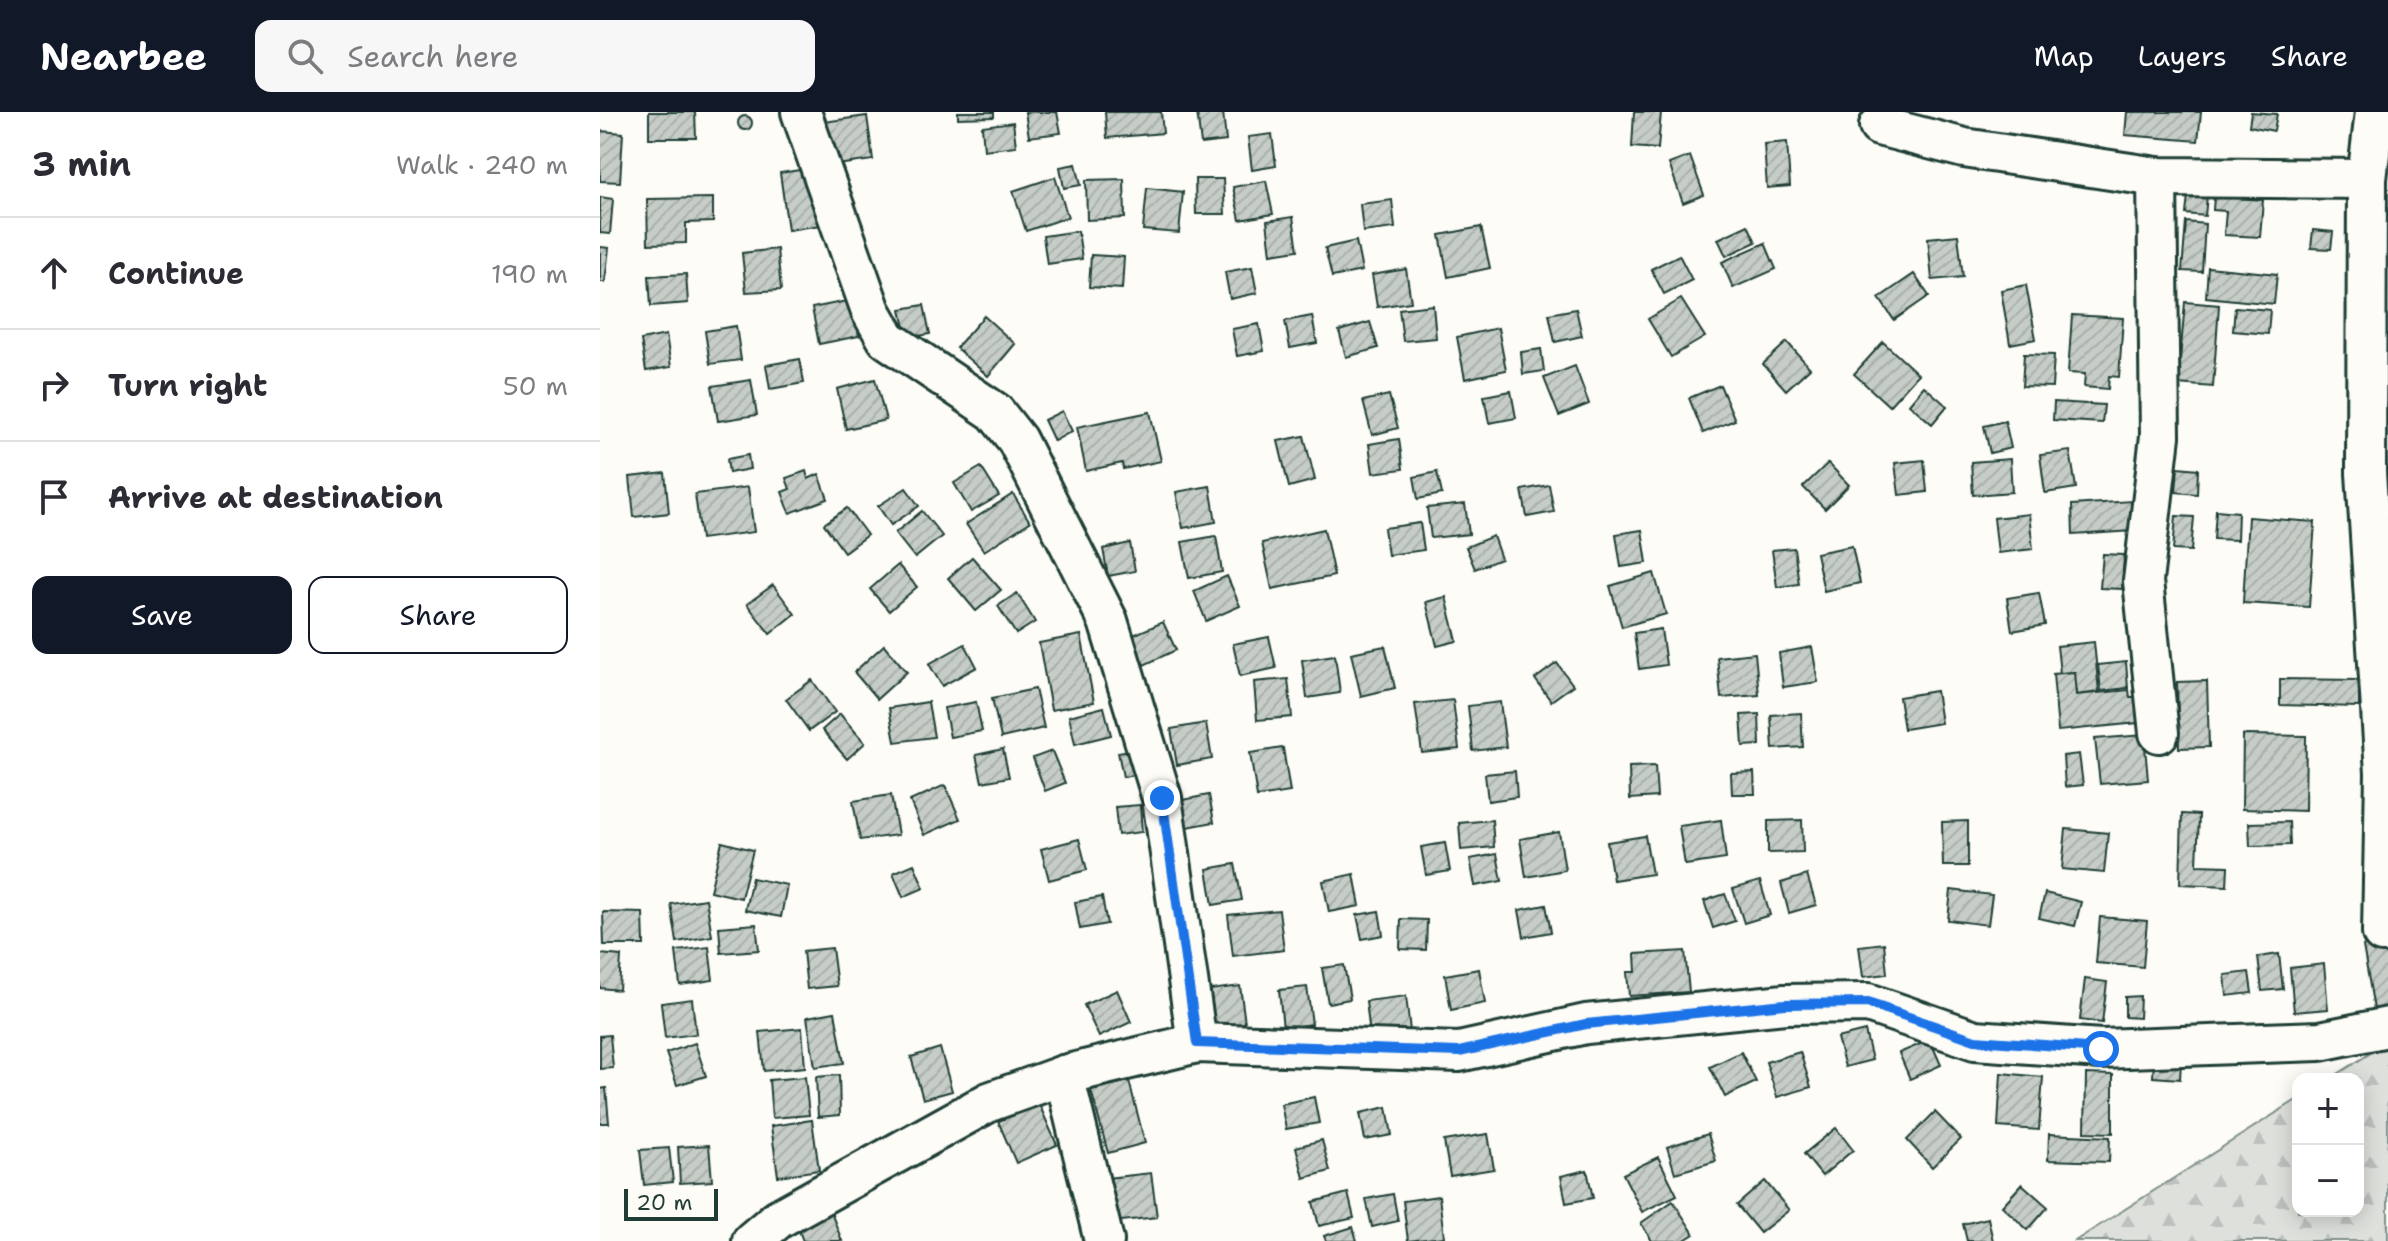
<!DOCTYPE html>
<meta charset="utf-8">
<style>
:root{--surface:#fff;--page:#f7f7f7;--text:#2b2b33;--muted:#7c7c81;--line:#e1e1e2;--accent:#111827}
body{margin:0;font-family:"Shantell Sans",sans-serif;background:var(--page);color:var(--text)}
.controls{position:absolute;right:24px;bottom:24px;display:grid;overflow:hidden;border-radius:16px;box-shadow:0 4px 20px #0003}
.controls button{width:72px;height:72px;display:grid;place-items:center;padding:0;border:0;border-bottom:2px solid var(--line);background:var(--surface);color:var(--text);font:40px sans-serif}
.scale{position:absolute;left:24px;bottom:20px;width:94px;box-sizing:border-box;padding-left:8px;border:4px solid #1f3d34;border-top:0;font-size:22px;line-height:28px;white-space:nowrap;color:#1f3d34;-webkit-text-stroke:6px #fdfcf7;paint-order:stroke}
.stop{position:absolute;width:24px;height:24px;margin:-18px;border:6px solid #1a73e8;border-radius:50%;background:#fff}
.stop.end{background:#1a73e8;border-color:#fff;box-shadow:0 2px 8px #0008}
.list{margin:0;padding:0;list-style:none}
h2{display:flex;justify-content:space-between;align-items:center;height:104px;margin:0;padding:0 32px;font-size:34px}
h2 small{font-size:26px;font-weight:400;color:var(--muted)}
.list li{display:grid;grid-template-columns:52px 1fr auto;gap:24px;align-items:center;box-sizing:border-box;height:112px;padding:0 32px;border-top:2px solid var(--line)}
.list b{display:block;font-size:30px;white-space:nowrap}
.list em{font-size:26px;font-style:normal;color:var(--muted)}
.actions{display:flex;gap:16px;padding:24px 32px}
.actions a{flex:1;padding:18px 0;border:2px solid var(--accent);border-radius:16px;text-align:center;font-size:28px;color:var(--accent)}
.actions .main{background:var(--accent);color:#fff}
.icon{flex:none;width:44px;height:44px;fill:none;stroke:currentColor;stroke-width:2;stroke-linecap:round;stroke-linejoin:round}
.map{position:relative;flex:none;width:1788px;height:1129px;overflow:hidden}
header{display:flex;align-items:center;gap:48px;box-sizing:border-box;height:112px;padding:0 40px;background:var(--accent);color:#fff}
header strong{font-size:38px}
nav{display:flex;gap:44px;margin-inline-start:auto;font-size:28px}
.search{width:560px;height:72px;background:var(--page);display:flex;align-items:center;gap:20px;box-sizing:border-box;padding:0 28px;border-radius:16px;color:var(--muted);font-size:30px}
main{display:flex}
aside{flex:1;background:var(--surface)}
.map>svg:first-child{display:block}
</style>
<header>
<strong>Nearbee</strong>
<div class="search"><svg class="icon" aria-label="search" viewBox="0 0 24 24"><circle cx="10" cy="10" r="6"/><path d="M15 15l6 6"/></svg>Search here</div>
<nav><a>Map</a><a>Layers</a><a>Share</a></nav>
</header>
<main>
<aside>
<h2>3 min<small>Walk · 240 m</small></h2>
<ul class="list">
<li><svg class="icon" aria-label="ahead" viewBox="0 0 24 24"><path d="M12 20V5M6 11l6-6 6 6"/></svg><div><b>Continue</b></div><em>190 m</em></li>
<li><svg class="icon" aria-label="right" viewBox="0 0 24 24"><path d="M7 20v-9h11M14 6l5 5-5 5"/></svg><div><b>Turn right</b></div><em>50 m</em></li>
<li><svg class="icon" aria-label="arrive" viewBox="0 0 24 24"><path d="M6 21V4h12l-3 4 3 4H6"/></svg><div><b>Arrive at destination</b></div></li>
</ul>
<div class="actions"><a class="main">Save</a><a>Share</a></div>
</aside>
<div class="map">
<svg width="1788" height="1129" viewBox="0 0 1788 1129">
<defs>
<pattern id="forest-firs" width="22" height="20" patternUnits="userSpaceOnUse" patternTransform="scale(2)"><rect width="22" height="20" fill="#dde0db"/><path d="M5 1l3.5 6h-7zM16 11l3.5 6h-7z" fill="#bdc1bd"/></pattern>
<pattern id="building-hatch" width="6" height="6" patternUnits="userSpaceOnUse" patternTransform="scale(2)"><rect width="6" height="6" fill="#c6cdc7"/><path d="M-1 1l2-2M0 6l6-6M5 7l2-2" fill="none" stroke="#aab1ac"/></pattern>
</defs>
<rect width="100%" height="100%" fill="#fdfcf7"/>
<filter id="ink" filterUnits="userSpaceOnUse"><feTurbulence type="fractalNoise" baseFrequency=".0125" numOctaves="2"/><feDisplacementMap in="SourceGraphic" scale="16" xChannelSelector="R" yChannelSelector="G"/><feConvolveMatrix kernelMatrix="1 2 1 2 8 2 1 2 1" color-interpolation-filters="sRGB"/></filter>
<g filter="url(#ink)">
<polygon fill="url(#forest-firs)" stroke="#7e8e88" stroke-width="2" points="1788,930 1788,1129 1475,1129 1698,987 1698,1099 1758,1099 1758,967 1730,967"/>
<g fill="url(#building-hatch)" stroke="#1f3d34" stroke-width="2">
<polygon points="49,0 95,0 96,26 49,26"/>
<polygon points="358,0 394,0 394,5 358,6"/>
<polygon points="425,0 457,0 461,21 429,25"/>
<polygon points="505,0 561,0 563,21 507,26"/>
<polygon points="597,0 623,0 626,29 601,32"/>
<polygon points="1034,0 1061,0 1058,37 1032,35"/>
<polygon points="1527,0 1601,0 1598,29 1525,23"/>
<polygon points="1651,0 1677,2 1674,19 1649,14"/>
<circle cx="145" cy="11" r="7"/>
<polygon points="267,4 273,48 229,54 223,10"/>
<polygon points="413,10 416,34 384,38 382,14"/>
<polygon points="0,19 23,21 20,70 0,69"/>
<polygon points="672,22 676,54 652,58 648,25"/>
<polygon points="1187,30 1190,74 1167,76 1164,32"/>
<polygon points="1090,44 1104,83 1083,91 1069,52"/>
<polygon points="476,52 481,73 464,76 460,55"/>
<polygon points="213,56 221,113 188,118 180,61"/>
<polygon points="455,65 468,105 426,119 413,79"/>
<polygon points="524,67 525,106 487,108 486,68"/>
<polygon points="595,67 623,67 625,102 596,102"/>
<polygon points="666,69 673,102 640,108 633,75"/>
<polygon points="547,76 583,80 579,121 543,118"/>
<polygon points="1588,83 1607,84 1605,104 1586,102"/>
<polygon points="1614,84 1663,88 1660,125 1624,123 1626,99 1613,98"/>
<polygon points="0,85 13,87 10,122 0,121"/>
<polygon points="113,86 113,110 86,111 86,131 48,132 47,87"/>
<polygon points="792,88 795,116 763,120 760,92"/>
<polygon points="693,105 698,138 671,142 667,109"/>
<polygon points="1586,110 1605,112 1602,160 1582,159"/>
<polygon points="1148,113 1156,130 1126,144 1118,127"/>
<polygon points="881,115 890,156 848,165 840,123"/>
<polygon points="1713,118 1733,120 1731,137 1711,136"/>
<polygon points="478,119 482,147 447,152 443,124"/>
<polygon points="1358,123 1363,165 1332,168 1328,126"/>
<polygon points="756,129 762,159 732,165 725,136"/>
<polygon points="1165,131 1176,157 1133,176 1122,150"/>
<polygon points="0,135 9,136 5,170 0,170"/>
<polygon points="177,137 181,178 146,180 142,141"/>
<polygon points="491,143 524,145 522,177 489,175"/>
<polygon points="1079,143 1092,168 1064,182 1051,157"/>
<polygon points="652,155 657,181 630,187 625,160"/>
<polygon points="1608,155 1677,162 1674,192 1606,185"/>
<polygon points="806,157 811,190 777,195 772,163"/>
<polygon points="86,162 88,191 51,194 49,164"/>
<polygon points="1314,162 1329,184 1294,208 1279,186"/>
<polygon points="1426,173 1436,227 1410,232 1401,178"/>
<polygon points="1081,187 1105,225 1071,245 1048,207"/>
<polygon points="252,188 259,224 219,232 212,196"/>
<polygon points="1585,190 1619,193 1613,275 1578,272"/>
<polygon points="324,193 330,222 307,226 301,197"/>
<polygon points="833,193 836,226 803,229 799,197"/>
<polygon points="1635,195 1670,198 1668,222 1633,219"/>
<polygon points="976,197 982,224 955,230 949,202"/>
<polygon points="1472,203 1523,206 1519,265 1509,264 1508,277 1484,275 1485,262 1468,261"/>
<polygon points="384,204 415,232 388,264 356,236"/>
<polygon points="712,204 717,231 690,236 685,209"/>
<polygon points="770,210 778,236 746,245 739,219"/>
<polygon points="659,212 664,239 637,244 632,217"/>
<polygon points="136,214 141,248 110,252 105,219"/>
<polygon points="898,216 906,258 865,267 857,225"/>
<polygon points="66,223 71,255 46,259 41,228"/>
<polygon points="1187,230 1210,256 1186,278 1163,252"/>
<polygon points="1283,230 1318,262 1289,294 1254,262"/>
<polygon points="941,237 944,259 923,262 921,240"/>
<polygon points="1424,242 1454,243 1452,275 1422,274"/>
<polygon points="200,247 204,271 170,277 166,253"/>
<polygon points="975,254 989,292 959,304 944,266"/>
<polygon points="275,267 286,308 246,317 237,277"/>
<polygon points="151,268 157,303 118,309 112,274"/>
<polygon points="1120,273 1135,308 1103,321 1089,286"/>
<polygon points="1324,274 1347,294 1332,312 1309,292"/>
<polygon points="911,279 916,306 889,311 884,284"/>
<polygon points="789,283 798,316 772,323 763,289"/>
<polygon points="1454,290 1504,293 1502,311 1453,308"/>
<polygon points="462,299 472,319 454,329 444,308"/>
<polygon points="550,300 561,349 523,357 522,351 486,359 477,315"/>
<polygon points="1405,309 1411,336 1390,341 1384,314"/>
<polygon points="704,324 715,368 689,375 678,329"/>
<polygon points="799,327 803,357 773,361 769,332"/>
<polygon points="1470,339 1476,376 1445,381 1440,343"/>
<polygon points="148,343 150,357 129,361 127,347"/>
<polygon points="1410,347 1412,380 1373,383 1371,350"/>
<polygon points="1324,348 1327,380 1299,383 1295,351"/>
<polygon points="1228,351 1249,373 1225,397 1203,375"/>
<polygon points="381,355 399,384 371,400 354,371"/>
<polygon points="1578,355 1598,357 1597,382 1576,380"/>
<polygon points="206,359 208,367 219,362 228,387 190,401 182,380 190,377 186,366"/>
<polygon points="837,360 842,382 818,387 814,365"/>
<polygon points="65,361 69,401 34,405 30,365"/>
<polygon points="949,373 954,400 927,405 922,378"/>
<polygon points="610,374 616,410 583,416 576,380"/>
<polygon points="148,375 154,420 101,427 95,382"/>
<polygon points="306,376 319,394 291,413 278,394"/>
<polygon points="413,382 430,410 384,439 366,412"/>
<polygon points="1532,389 1534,419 1473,423 1472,393"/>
<polygon points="865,392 869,422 831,426 827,396"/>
<polygon points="247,396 267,423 244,440 224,412"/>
<polygon points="1616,398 1638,400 1637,428 1614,427"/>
<polygon points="322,399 342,424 315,446 295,421"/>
<polygon points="1429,402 1433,437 1398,441 1394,406"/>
<polygon points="1576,404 1594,405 1591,439 1573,438"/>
<polygon points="1648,405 1715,410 1709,495 1643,491"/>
<polygon points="820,411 824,438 788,443 784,416"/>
<polygon points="724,417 734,464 672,477 662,431"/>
<polygon points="1042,418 1047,451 1021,455 1016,422"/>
<polygon points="616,424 622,460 589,466 582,430"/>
<polygon points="893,424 901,447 875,457 866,435"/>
<polygon points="530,431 535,459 508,464 503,437"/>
<polygon points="1252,434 1260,471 1224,479 1216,441"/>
<polygon points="1194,436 1199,472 1177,475 1172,438"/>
<polygon points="1503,442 1524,443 1522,477 1500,476"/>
<polygon points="372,445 401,478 376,499 348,466"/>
<polygon points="298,453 317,475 289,499 270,477"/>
<polygon points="1054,461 1066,502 1022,515 1010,474"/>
<polygon points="627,464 640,494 606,509 594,479"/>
<polygon points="173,473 195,502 170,522 147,492"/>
<polygon points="417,481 435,510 416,522 398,494"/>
<polygon points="1439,481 1445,513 1412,519 1407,486"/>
<polygon points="846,485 857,529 837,534 826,490"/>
<polygon points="563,510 576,538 544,553 531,524"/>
<polygon points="1061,517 1066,553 1039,557 1034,521"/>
<polygon points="481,523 494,590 451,598 439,531"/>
<polygon points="669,525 676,556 640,564 633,532"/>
<polygon points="1494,530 1499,580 1477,583 1475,560 1460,561 1457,534"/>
<polygon points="365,532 377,555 342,574 329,552"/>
<polygon points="284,533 307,560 277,587 254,560"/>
<polygon points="785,534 795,576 761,584 751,541"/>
<polygon points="1212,535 1218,570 1183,575 1179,541"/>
<polygon points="1155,541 1159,583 1121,586 1117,545"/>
<polygon points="735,543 740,581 707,586 702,548"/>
<polygon points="1526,550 1528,576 1501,579 1498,553"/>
<polygon points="957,551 973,573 951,589 935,567"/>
<polygon points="1474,560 1476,583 1529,578 1530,585 1535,585 1538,611 1458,619 1453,562"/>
<polygon points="688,567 692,605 657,608 654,570"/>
<polygon points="1680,567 1759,568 1759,595 1680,593"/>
<polygon points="212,568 235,600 209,619 186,587"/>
<polygon points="1607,569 1609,635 1579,636 1577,570"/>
<polygon points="435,577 444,616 401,626 392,586"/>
<polygon points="1336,579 1341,611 1304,617 1299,585"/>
<polygon points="853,588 859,637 822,641 815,592"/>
<polygon points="328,590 334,625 295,630 289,596"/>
<polygon points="376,590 382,619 350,625 344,596"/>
<polygon points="900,590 906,635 873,639 868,594"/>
<polygon points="504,595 511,623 475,632 469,604"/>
<polygon points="1201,601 1203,635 1173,637 1171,603"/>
<polygon points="240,602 265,631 247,647 222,618"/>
<polygon points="1159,602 1160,633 1143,634 1141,603"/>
<polygon points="606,611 612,647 577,653 571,617"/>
<polygon points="1544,623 1548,668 1500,672 1495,627"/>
<polygon points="1643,623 1706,624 1705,699 1642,697"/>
<polygon points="542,636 547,661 523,665 518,640"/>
<polygon points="683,636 690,680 657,685 650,641"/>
<polygon points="403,637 409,665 382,670 376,643"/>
<polygon points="452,639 465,671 445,679 433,646"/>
<polygon points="1479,642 1483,673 1465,675 1463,644"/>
<polygon points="1055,654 1057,685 1030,687 1029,655"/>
<polygon points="915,659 917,685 888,689 885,662"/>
<polygon points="1154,660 1155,682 1132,682 1131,661"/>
<polygon points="345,673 360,707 324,723 310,689"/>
<polygon points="291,683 298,723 260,728 253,689"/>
<polygon points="609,683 614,710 587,715 582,688"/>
<polygon points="540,693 542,720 518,723 515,695"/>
<polygon points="1582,702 1599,703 1597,753 1628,754 1627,774 1580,772"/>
<polygon points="892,708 894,735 861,738 859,711"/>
<polygon points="1121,708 1126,747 1085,753 1079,714"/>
<polygon points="1202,708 1203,740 1168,741 1168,709"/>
<polygon points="1368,709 1368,754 1343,754 1342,710"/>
<polygon points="1689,710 1690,733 1650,734 1649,711"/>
<polygon points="1466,717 1508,721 1504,761 1462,757"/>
<polygon points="959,720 965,758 926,765 920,727"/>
<polygon points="1045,724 1052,762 1013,768 1007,730"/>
<polygon points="479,727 487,758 449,768 441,737"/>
<polygon points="122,730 153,738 141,786 110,779"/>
<polygon points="845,731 850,759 826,763 821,735"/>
<polygon points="897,742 902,769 875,774 870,747"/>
<polygon points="314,752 324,776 303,785 293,761"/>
<polygon points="635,752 642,788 613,793 607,757"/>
<polygon points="754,762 760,794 729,800 723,769"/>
<polygon points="1207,763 1216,793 1189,801 1181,771"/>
<polygon points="152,766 187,773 181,805 145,798"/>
<polygon points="1160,769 1170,803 1144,811 1133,777"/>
<polygon points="1351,778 1392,783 1388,813 1348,808"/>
<polygon points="1445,781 1481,790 1475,814 1439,806"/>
<polygon points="1125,782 1135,809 1113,816 1104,789"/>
<polygon points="502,785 507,812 480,817 475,790"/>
<polygon points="106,787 112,824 77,830 71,792"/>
<polygon points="946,793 951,820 924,825 919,798"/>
<polygon points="679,798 684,838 633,844 628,803"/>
<polygon points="779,799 783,823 762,827 757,803"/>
<polygon points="3,800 43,801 44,833 4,833"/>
<polygon points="1500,805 1547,809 1543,855 1496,851"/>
<polygon points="801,807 827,808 826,838 800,837"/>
<polygon points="156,812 159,838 121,841 119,815"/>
<polygon points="1788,829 1788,901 1775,903 1763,834"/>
<polygon points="1284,831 1287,862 1263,865 1259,834"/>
<polygon points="109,835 113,868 80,873 76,839"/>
<polygon points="232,836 237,874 207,877 203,839"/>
<polygon points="1085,839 1089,880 1029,884 1027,860 1036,860 1035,842"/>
<polygon points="0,842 21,844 19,878 0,876"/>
<polygon points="1679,842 1683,877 1662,879 1658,845"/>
<polygon points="1724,852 1728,897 1694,900 1690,856"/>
<polygon points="744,853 750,887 728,891 722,856"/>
<polygon points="879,857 885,891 851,898 845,863"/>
<polygon points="1649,860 1652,881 1627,884 1625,863"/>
<polygon points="1485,867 1507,870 1502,911 1480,908"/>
<polygon points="640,874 645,911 615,915 610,878"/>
<polygon points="707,875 712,912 683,916 679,878"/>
<polygon points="517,878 531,910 499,925 484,893"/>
<polygon points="806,884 810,919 770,923 766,889"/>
<polygon points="1540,884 1539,906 1525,905 1525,885"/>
<polygon points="92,887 96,922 65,926 61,891"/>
<polygon points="235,900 244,951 215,955 207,905"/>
<polygon points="202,916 205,955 164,959 160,920"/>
<polygon points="1265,919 1272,948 1245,955 1237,926"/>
<polygon points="10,923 13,956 0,957 0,924"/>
<polygon points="1330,928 1341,953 1310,967 1299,941"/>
<polygon points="95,931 106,964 77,973 66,941"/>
<polygon points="340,936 352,979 323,987 311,945"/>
<polygon points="1141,940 1156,970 1125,985 1110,955"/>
<polygon points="1200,940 1211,975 1177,985 1166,950"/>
<polygon points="1554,948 1581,950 1580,967 1553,965"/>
<polygon points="1401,961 1443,965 1439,1018 1398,1015"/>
<polygon points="1486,962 1513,963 1513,1021 1485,1020"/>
<polygon points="239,963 240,1003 218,1005 216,965"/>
<polygon points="205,965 209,1003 172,1006 169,968"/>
<polygon points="529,969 545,1031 508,1041 491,978"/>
<polygon points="6,976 9,1011 0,1011 0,977"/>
<polygon points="714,985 719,1011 686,1017 681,992"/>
<polygon points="439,992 457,1033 416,1051 398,1009"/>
<polygon points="787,995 792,1023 765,1028 760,1001"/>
<polygon points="1335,1000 1361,1027 1332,1055 1307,1028"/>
<polygon points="212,1008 219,1058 178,1064 171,1014"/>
<polygon points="1236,1016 1253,1038 1222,1064 1204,1042"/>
<polygon points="888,1022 894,1057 850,1064 844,1029"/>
<polygon points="1108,1022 1116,1049 1075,1061 1067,1035"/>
<polygon points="1449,1022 1510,1025 1509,1050 1448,1048"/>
<polygon points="722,1028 730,1059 704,1066 696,1035"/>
<polygon points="109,1033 112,1069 80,1071 78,1035"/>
<polygon points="69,1036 73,1070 44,1073 40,1038"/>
<polygon points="1058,1045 1077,1083 1042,1100 1023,1062"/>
<polygon points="987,1058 993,1086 966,1091 961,1064"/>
<polygon points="551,1061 557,1105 513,1110 507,1066"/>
<polygon points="1165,1069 1189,1098 1160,1121 1137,1093"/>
<polygon points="1422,1072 1448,1095 1428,1118 1402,1094"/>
<polygon points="748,1081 754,1106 719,1114 713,1090"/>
<polygon points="793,1082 798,1109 772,1115 766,1087"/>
<polygon points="839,1084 844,1125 808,1129 803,1089"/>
<polygon points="1073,1089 1094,1122 1083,1129 1052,1129 1041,1111"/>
<polygon points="229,1095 242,1129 203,1129 195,1108"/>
<polygon points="1388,1106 1393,1129 1367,1129 1363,1112"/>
<polygon points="753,1115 757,1129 726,1129 724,1124"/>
</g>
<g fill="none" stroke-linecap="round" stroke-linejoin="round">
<defs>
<g id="street">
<polyline points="201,0 271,199 287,227 395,300 417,328 508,509 562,686 597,931"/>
<polyline points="1775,0 1767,67 1766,361 1785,661 1782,821 1788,821"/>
<polyline points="1279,14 1364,36 1557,65 1767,67"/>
<polyline points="1557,65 1560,324 1543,469 1559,621"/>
<polyline points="152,1129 178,1107 389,990 464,963"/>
<polyline points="504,1129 464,963 597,931 859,940 986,912 1185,892 1268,891 1375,928 1501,937 1720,929 1788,915"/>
</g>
</defs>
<use href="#street" stroke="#1f3d34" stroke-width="44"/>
<use href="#street" stroke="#fdfcf7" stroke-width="38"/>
</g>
</g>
<g fill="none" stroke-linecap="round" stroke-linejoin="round" filter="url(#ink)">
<polyline stroke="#1a73e8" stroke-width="10" points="562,686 597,931 859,940 986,912 1185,892 1268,891 1375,928 1501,937"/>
</g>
</svg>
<div class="controls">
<button>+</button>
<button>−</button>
</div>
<div class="scale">20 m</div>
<div class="stop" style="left:1501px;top:937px"></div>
<div class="stop end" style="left:562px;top:686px"></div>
</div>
</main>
